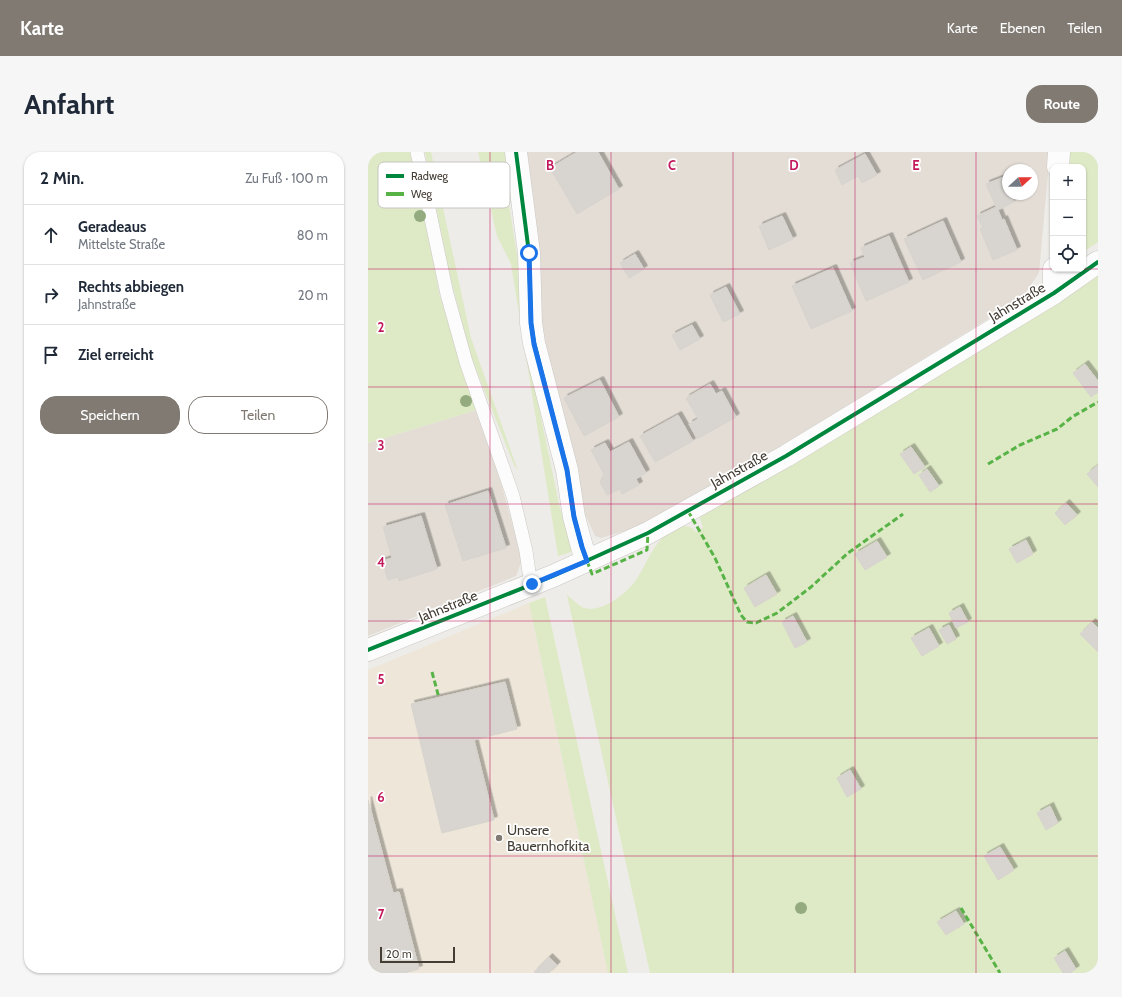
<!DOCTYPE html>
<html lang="de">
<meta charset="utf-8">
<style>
:root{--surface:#fff;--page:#f6f6f7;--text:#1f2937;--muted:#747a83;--line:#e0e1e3;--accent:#807a73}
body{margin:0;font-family:Cabin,sans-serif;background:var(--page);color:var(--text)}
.controls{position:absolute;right:12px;top:12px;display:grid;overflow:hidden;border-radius:8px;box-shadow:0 1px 3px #0004}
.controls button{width:36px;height:36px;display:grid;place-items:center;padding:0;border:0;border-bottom:1px solid var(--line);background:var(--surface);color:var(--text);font:20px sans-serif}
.compass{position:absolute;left:634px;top:12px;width:36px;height:36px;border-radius:50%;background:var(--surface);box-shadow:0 1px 3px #0004;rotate:69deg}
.scale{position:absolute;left:12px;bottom:10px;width:75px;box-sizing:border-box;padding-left:4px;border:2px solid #443d34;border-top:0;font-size:11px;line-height:14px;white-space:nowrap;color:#443d34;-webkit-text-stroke:3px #fff;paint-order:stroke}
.stop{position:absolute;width:12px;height:12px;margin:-9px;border:3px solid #1a73e8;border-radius:50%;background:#fff}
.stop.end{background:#1a73e8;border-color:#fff;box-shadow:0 1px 4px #0008}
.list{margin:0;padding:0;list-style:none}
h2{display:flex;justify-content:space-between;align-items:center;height:52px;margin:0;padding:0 16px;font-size:17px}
h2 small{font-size:13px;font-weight:400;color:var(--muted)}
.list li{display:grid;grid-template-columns:26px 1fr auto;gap:12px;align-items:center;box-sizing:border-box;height:60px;padding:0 16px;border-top:1px solid var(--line)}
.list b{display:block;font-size:15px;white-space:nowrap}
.list p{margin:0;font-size:13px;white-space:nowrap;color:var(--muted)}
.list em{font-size:13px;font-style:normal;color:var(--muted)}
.actions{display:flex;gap:8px;padding:12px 16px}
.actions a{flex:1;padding:9px 0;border:1px solid var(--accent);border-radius:16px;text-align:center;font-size:14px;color:var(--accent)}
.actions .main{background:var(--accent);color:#fff}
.icon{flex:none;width:22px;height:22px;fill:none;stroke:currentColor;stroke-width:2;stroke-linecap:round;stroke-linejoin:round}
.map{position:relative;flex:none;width:730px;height:821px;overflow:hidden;border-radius:16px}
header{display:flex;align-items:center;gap:24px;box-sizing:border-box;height:56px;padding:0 20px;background:var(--accent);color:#fff}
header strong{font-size:19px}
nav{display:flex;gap:22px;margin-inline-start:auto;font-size:14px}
.intro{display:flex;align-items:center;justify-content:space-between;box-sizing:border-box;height:96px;padding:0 24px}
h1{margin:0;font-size:28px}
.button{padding:10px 18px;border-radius:16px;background:var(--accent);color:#fff;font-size:14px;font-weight:700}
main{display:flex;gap:24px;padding:0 24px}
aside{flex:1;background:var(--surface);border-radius:16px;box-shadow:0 1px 3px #0004}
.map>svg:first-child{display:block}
</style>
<header>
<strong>Karte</strong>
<nav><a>Karte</a><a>Ebenen</a><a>Teilen</a></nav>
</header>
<div class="intro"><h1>Anfahrt</h1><a class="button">Route</a></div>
<main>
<aside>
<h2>2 Min.<small>Zu Fuß · 100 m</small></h2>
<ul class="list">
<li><svg class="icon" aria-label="ahead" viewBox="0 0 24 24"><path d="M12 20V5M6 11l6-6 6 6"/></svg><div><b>Geradeaus</b><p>Mittelste Straße</p></div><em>80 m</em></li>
<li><svg class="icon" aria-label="right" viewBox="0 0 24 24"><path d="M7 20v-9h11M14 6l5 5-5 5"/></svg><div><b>Rechts abbiegen</b><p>Jahnstraße</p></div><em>20 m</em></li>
<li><svg class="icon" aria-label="arrive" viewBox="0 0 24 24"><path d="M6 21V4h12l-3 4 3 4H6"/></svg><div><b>Ziel erreicht</b></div></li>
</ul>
<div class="actions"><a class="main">Speichern</a><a>Teilen</a></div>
</aside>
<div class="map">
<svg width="730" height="821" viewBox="0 0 730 821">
<defs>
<filter id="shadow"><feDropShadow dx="3.5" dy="-3.5" stdDeviation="0" flood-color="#0004"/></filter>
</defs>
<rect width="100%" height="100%" fill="#eeece8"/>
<g fill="#e3ddd5" fill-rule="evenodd">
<path d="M156,0H682L671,121L654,146L412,295L264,377L233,386L227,384L216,360L174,181ZM640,18H664V42H640Z"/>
<polygon points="109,258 133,331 154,408 148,424 0,484 0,291"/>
</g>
<polygon fill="#ede6d9" points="161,451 240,821 0,821 0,518"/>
<g fill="#dee9c6">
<polygon points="0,0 46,0 71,141 93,214 109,258 0,291"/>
<polygon points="57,0 63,0 103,186 150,319 146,313 103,205 80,116"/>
<polygon points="110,0 139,0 140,46 155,142 152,164 191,352 203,394 203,400 190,404 143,112 129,84"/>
<polygon points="701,0 730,0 730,90 715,100 715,15 700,15"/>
<path d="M730,121V821H282L199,443C203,446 209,452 214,455C232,463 258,442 268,428C276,416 281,402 290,391C298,381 317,366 328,380L335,375L332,367V363Z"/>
<polygon points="177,445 260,821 240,821 161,451"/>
</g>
<g fill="#d8d5d0" stroke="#d7d3cd" filter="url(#shadow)">
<polygon points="209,0 230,0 251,37 209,62 182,16"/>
<polygon points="497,2 509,23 494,31 490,24 474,33 467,18"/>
<polygon points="636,25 640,35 640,42 643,42 646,50 630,58 634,68 636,67 649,98 625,108 612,77 615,76 609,64 628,55 618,32"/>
<polygon points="414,64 425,87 401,98 391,74"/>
<polygon points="575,69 593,110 555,128 536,87"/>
<polygon points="521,84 541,130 498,149 482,111 497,105 493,96"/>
<polygon points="267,102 276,117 261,126 252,111"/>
<polygon points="465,116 484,159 443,177 424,134"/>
<polygon points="358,135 372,162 355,170 342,143"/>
<polygon points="324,173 332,187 312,198 304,183"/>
<polygon points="717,212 730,229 730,240 723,245 705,221"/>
<polygon points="232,228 251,265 216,284 196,246"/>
<polygon points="342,232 348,242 354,239 368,265 329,287 321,272 330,267 318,246"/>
<polygon points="310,263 325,289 287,310 272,284"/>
<polygon points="261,290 278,321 268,327 271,333 254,342 252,337 239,343 232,330 236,322 223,298 237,291 242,300"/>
<polygon points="543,295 557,315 546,322 532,302"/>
<polygon points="730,313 730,335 719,322"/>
<polygon points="559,317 571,334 562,340 551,323"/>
<polygon points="120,339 138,396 95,409 77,353"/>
<polygon points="698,351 709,363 697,373 687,361"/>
<polygon points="53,364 69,417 31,429 30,425 20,428 14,409 24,406 15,375"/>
<polygon points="658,388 665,402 649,411 641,397"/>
<polygon points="509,389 519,405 497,418 487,402"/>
<polygon points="398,423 409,442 387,455 376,436"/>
<polygon points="592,455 600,470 588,476 581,461"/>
<polygon points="425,464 439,490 427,496 414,470"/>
<polygon points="724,470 730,476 730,500 712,482"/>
<polygon points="581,473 588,487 579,492 571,478"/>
<polygon points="561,476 571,494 554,504 543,486"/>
<polygon points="137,530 149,577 106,588 126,668 74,681 43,552"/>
<polygon points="482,618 493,637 479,645 469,626"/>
<polygon points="0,648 25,741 31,740 51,817 36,821 0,821"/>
<polygon points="682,654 690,671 678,678 669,661"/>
<polygon points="632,695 646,718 630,728 616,704"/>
<polygon points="588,759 596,772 578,783 569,770"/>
<polygon points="697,799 708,817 702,821 695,821 686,806"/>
<polygon points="181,805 189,813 181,821 168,821 166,820"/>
</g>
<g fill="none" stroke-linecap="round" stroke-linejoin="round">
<defs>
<polyline id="lane" points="49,0 79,142 98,210 145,344 158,399 161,420 164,432"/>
<g id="street">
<polyline points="148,0 161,101 163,171 166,191 199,318 206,365 214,395 219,409"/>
<polyline points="690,15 691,0"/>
<polyline points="686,117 686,141"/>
<polyline points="0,498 185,424 280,381 418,304 686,141 730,110"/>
</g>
</defs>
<use href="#lane" stroke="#cbc8c3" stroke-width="14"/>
<use href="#street" stroke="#cbc8c3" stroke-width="23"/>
<use href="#lane" stroke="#fcfcfc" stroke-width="13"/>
<use href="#street" stroke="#fcfcfc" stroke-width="22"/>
<g stroke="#57b346" stroke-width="3" stroke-dasharray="6 3" stroke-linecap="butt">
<polyline points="620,312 652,293 689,277 704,265 730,250"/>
<polyline points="320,359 347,406 373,463 379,470 388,471 409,461 443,435 480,401 535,362"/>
<polyline points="219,409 224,422 279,398 280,381"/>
<polyline points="64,520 71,546"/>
<polyline points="593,756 632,821"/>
</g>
<defs>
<g id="cycleway">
<polyline points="148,0 161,101 163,171 166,191 199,318 206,365 214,395 219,409"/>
<polyline points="0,498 185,424 280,381 418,304 686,141 730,110"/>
</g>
</defs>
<use href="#cycleway" stroke="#fff" stroke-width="6"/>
<use href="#cycleway" stroke="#00873e" stroke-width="4"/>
</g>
<g fill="#93ab7e">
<circle cx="52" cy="64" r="6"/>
<circle cx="98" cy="249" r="6"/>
<circle cx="433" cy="756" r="6"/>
</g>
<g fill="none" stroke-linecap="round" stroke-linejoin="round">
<polyline stroke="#1a73e8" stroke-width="5" points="161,101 163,171 166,192 199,318 206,365 214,395 219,409 164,432"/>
</g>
<path fill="none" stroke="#c2185b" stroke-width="1" stroke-opacity="0.55" d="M122,0V821M243,0V821M365,0V821M487,0V821M608,0V821M0,117H730M0,235H730M0,352H730M0,469H730M0,586H730M0,704H730"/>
<circle fill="#807a73" stroke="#fff" stroke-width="1.5" cx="131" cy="686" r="4"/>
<g text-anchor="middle" stroke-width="3.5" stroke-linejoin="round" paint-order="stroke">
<g font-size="14" fill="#443d34" stroke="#fff">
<text transform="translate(649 150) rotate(-31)" y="5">Jahnstraße</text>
<text transform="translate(371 317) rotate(-29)" y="5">Jahnstraße</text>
<text transform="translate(80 454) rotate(-22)" y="5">Jahnstraße</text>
</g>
<g font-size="14" fill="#443d34" stroke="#fff" text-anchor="start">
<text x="139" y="683">Unsere<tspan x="139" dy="16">Bauernhofkita</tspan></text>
</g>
</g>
<rect x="10" y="10" width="132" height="46" rx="6" fill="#fff" stroke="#c7c5c2" stroke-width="1"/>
<rect x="18" y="22" width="18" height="4" fill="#00873e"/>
<rect x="18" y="40" width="18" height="4" fill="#57b346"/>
<g font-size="11" fill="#443d34">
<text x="43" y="28">Radweg</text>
<text x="43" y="46">Weg</text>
</g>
<g font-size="13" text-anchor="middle" font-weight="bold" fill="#c2185b" stroke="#fff" stroke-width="3.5" stroke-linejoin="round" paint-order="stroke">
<text x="182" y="18">B</text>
<text x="304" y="18">C</text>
<text x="426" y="18">D</text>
<text x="548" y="18">E</text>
<text x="13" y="180">2</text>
<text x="13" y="298">3</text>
<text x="13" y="415">4</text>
<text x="13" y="532">5</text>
<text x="13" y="650">6</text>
<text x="13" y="767">7</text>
</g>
</svg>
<div class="controls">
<button>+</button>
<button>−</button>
<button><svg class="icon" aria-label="locate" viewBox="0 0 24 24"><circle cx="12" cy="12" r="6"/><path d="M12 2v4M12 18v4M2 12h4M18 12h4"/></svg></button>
</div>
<svg class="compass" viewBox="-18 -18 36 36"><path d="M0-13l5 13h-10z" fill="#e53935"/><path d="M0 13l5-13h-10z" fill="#747a83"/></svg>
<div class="scale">20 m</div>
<div class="stop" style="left:161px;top:101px"></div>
<div class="stop end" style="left:164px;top:432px"></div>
</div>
</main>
